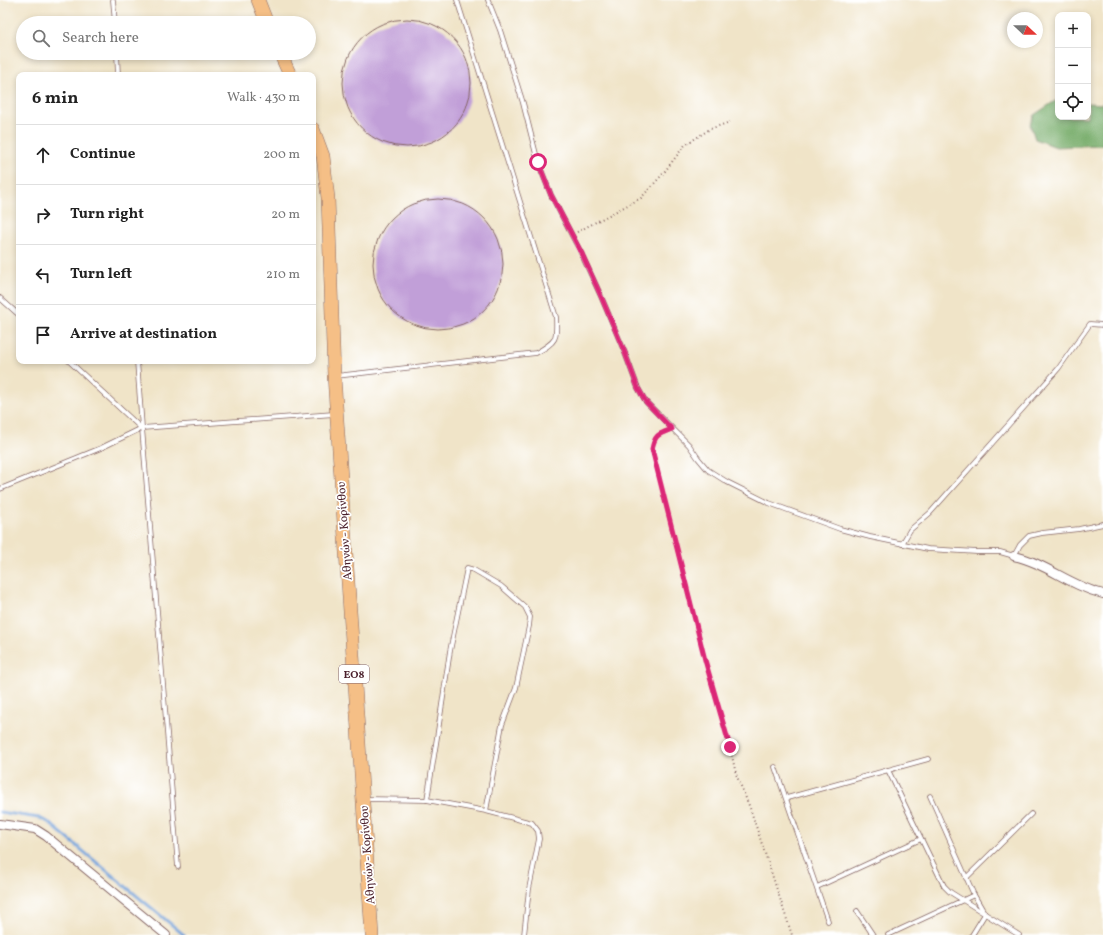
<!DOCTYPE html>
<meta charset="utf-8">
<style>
:root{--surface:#fff;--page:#f2f2f2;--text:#222;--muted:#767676;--line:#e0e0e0}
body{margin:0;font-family:Vollkorn,serif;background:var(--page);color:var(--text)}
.controls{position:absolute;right:12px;top:12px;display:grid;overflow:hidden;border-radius:8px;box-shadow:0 2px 6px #0003}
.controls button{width:36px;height:36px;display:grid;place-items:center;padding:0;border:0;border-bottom:1px solid var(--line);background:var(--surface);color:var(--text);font:20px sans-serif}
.compass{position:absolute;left:1007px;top:12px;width:36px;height:36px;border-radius:50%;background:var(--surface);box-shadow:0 2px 6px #0003;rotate:112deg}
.stop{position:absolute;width:12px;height:12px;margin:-9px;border:3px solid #db2777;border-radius:50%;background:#fff}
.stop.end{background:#db2777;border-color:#fff;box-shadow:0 1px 4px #0008}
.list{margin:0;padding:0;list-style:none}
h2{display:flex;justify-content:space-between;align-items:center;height:52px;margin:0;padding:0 16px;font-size:17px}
h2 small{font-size:13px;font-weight:400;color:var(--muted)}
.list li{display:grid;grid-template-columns:26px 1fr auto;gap:12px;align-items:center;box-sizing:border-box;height:60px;padding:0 16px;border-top:1px solid var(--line)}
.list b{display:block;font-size:15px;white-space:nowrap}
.list em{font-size:13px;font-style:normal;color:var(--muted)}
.icon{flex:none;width:22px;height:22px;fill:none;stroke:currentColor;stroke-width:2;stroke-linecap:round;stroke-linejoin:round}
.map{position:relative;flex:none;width:1103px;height:935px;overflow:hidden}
.search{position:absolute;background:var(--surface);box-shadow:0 2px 6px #0003;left:16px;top:16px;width:300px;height:44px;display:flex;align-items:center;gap:10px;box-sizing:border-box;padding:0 14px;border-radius:22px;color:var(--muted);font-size:15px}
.panel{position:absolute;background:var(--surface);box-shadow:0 2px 6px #0003;left:16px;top:72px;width:300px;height:292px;border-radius:8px}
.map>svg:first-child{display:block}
</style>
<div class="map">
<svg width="1103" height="935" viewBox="0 0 1103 935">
<rect width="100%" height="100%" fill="#fff"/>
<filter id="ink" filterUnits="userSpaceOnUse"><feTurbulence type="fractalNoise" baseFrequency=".025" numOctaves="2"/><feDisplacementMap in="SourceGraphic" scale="8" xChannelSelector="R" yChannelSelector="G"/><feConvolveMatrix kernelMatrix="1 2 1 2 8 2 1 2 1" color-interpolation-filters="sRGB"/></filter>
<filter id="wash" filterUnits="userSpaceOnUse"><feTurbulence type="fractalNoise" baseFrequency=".012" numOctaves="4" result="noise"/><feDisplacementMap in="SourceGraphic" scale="16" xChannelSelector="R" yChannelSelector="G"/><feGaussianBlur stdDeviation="0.9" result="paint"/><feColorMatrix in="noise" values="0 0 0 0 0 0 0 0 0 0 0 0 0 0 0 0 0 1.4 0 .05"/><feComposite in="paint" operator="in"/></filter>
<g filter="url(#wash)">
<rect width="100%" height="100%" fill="#f0e4c8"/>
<polygon fill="#74ab68" stroke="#5f654a" points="1055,101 1058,101 1058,117 1088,117 1088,103 1103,104 1103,145 1056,147 1035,139 1030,124 1034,115"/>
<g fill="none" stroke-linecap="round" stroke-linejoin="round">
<polyline stroke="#6e9fd8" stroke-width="3" points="0,812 39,818 48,822 184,935"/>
</g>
<g id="blocks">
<g fill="#c19fd8">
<circle cx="407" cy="83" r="64"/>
<circle cx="438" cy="264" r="65"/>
</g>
</g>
</g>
<g filter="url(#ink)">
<use href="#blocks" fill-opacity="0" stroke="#846462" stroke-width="1"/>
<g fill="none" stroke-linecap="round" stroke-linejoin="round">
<defs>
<g id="lane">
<polyline points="113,0 115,23"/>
<polyline points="488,0 500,30 523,103 538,162 551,195 581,253 600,294 625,353 638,388 646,402 689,445 698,458 708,470 727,482 769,503 840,529 870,537 928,549 977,552 1000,552 1014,556 1020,545 1029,536 1042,533 1079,529 1103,524"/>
<polyline points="117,53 118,75"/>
<polyline points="0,298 19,315"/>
<polyline points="69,361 141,428"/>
<polyline points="137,361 142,428 178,867"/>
<path d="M336,376L536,353C557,341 557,340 556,317L457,0"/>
<polyline points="0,489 101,448 142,428 334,414"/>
<polyline points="902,544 910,530 930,513 1058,369 1090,324 1103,325"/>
<polyline points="775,767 828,921"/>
<polyline points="888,770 944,886 950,892 1019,935"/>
<polyline points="930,796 974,895 985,914 972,935"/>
<polyline points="787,798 928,759"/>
<polyline points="365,799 427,800 486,811 532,823 538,831 539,839 529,889 524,935"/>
<polyline points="427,800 438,731 450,651 467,568 474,570 501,586 525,607 530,617 529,626 516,688 502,725 486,811"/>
<polyline points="966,878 1031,814"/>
<polyline points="817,887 921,839"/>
<polyline points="857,911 873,935"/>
<polyline points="888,935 974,895"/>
</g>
<g id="street">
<path d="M1014,556C1046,563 1070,586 1103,594"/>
<polyline points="0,824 35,829 46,836 166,935"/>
</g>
<g id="primary">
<polyline points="258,0 267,23"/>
<polyline points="280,53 290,75"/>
<polyline points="313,129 323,156 328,198 334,376 372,935"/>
</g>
</defs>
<use href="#lane" stroke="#846462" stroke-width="5.5"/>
<use href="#street" stroke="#846462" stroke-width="10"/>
<use href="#primary" stroke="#846462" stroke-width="14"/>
<g stroke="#846462" stroke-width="2" stroke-dasharray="1 3" stroke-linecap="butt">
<polyline points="577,232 641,198 662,175 685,145 710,129 730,122"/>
<path d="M665,431C656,435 654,440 652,449L705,660L730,747L736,774L750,808L792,935"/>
</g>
<use href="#lane" stroke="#fff" stroke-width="4"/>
<use href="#street" stroke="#fff" stroke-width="8"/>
<use href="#primary" stroke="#f5bf86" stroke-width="13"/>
</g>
</g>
<g fill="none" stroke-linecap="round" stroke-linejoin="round" filter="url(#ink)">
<path stroke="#db2777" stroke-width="5" d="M538,162L551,195L582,254L600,294L625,353L638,388L646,402L672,429C659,434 655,434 652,449L705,660L730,747"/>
</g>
<g text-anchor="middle" stroke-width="3.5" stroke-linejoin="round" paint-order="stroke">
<rect fill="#fff" stroke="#80626b" stroke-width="1" x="339" y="665" width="30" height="18" rx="3"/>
<g font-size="11" font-weight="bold" fill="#4a1f2b">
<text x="354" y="678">ΕΟ8</text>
</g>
<g font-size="12" fill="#4a1f2b" stroke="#fff">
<text transform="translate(344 531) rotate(-94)" y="4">Αθηνών - Κορίνθου</text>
<text transform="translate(367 855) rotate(-94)" y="4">Αθηνών - Κορίνθου</text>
</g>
</g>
</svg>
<div class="controls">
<button>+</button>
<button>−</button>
<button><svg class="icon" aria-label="locate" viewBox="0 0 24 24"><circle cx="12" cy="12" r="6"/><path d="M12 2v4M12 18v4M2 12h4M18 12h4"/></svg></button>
</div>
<svg class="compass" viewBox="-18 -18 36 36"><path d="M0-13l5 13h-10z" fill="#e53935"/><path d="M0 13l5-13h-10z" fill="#767676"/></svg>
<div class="stop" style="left:538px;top:162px"></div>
<div class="stop end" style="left:730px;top:747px"></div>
<div class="search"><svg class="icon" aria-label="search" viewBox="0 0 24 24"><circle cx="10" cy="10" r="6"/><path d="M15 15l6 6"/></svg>Search here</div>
<section class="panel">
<h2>6 min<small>Walk · 430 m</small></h2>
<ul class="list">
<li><svg class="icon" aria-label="ahead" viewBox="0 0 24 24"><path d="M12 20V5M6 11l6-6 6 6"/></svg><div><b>Continue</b></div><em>200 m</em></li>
<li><svg class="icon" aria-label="right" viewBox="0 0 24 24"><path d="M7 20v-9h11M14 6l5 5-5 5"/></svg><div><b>Turn right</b></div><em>20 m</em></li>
<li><svg class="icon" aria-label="left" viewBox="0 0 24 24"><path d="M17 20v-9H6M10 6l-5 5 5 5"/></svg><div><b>Turn left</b></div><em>210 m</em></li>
<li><svg class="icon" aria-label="arrive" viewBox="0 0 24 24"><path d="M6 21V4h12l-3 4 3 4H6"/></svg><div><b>Arrive at destination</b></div></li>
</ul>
</section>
</div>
